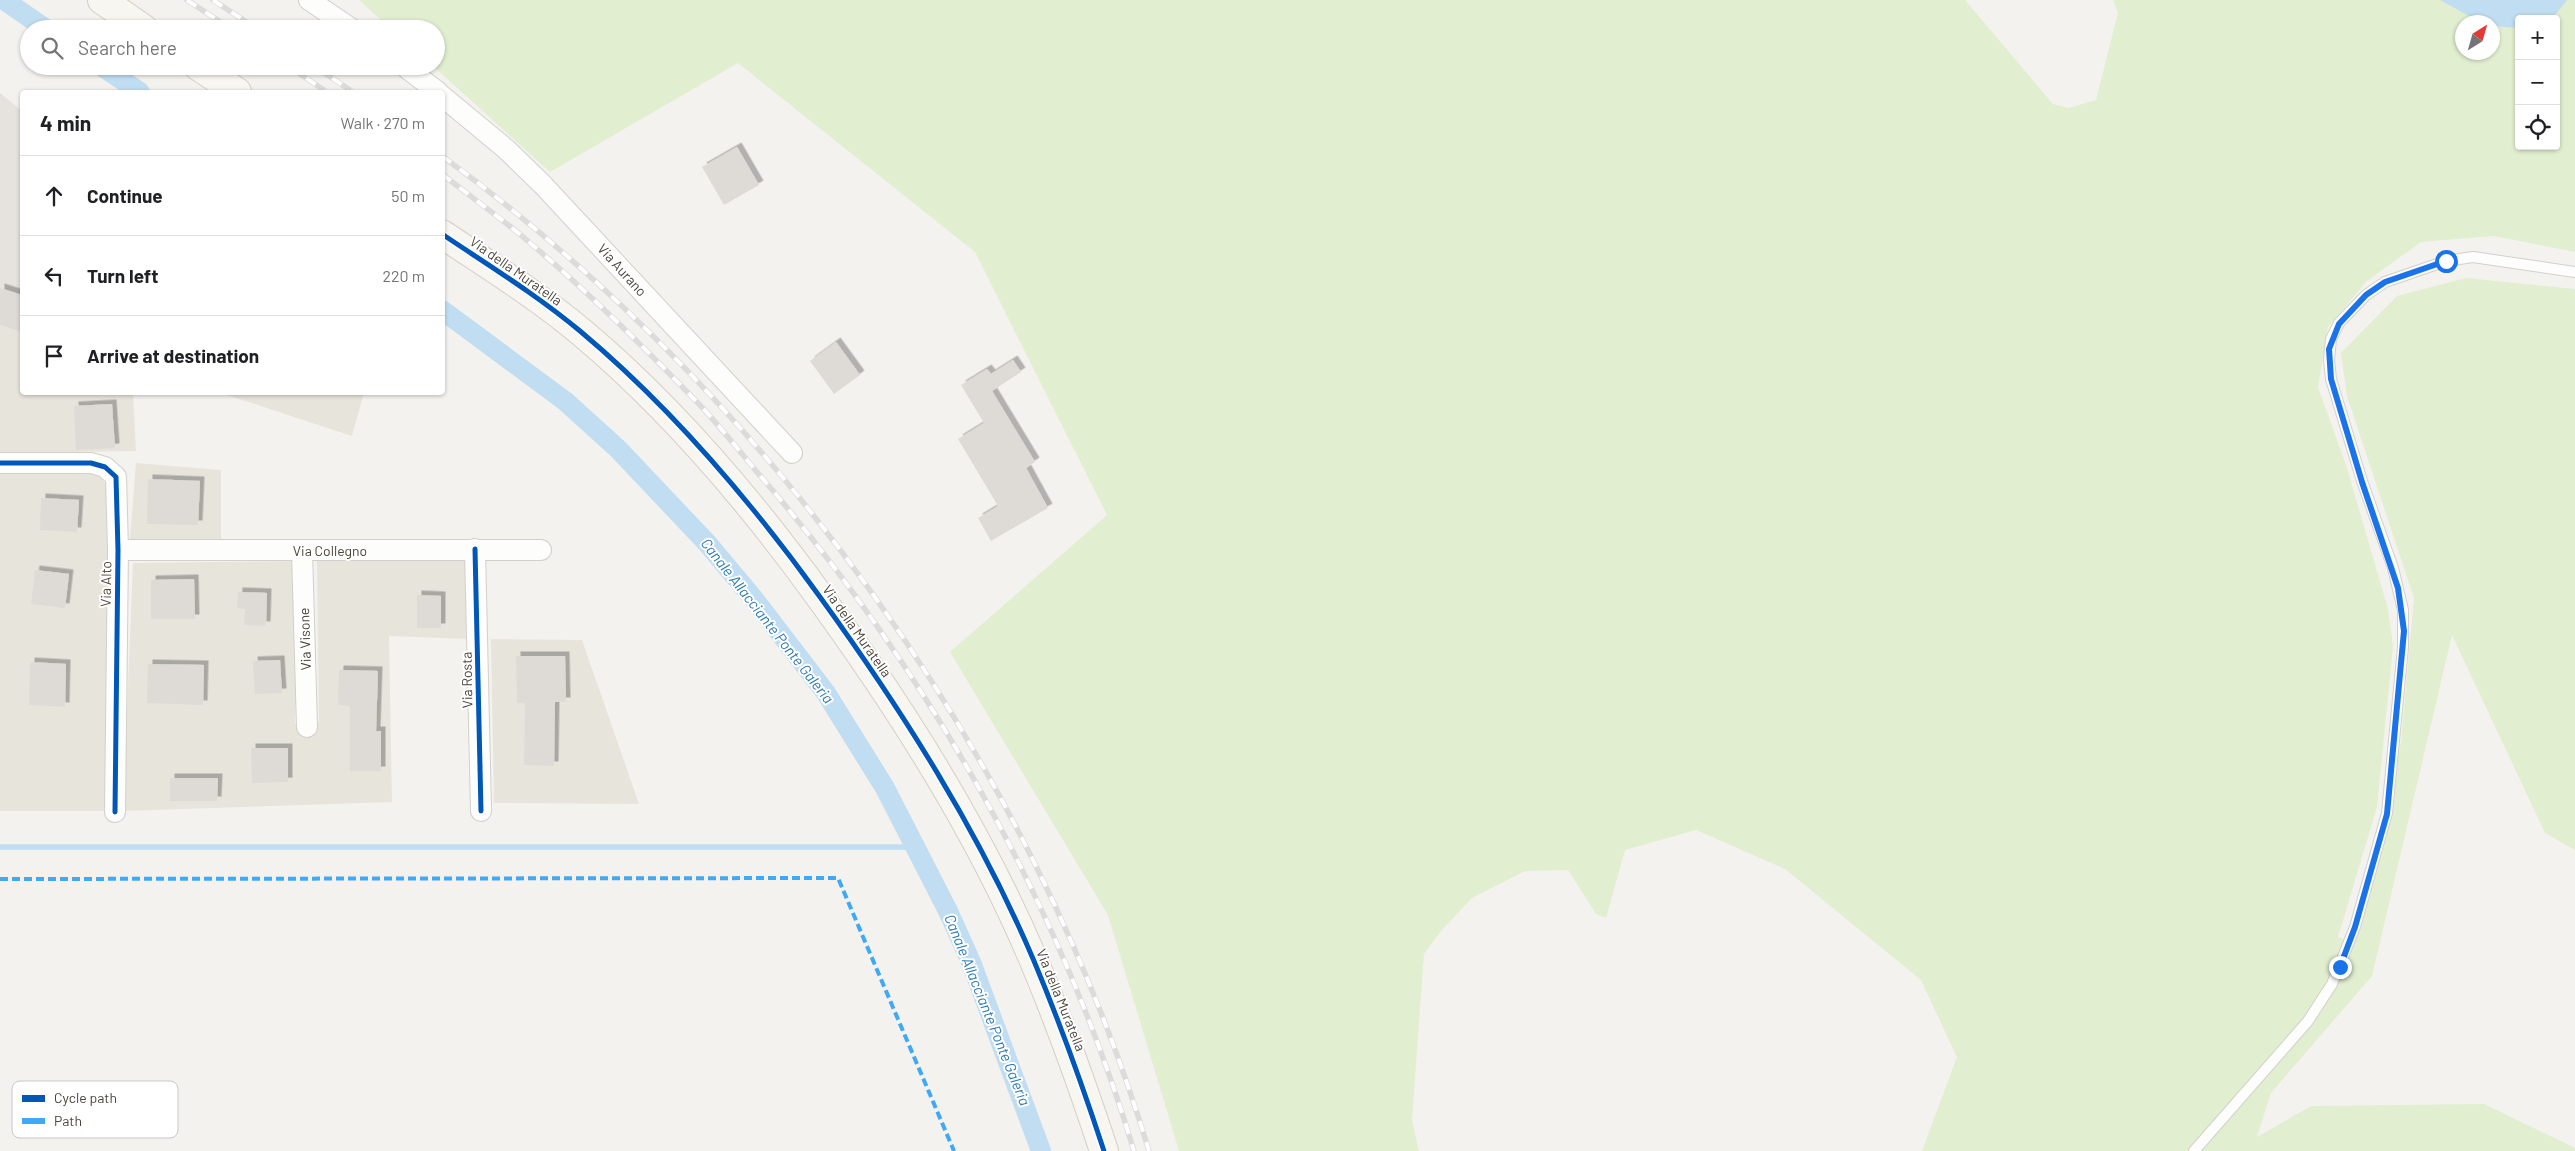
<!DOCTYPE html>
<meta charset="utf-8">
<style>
:root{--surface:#fff;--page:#f2f2f2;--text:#202124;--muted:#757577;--line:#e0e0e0}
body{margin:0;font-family:Barlow,sans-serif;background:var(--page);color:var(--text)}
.controls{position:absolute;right:15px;top:15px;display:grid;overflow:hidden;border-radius:5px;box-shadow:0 1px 4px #0004}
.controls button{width:45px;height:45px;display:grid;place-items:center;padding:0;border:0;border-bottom:1px solid var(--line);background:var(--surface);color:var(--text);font:25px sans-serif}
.compass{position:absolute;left:2455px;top:15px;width:45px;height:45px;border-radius:50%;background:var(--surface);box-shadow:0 1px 4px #0004;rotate:37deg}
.stop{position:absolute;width:15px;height:15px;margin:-11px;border:4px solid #1a73e8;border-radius:50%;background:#fff}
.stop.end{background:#1a73e8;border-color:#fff;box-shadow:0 1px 5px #0008}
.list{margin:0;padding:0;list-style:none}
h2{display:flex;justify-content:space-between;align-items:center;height:65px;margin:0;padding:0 20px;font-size:21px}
h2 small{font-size:16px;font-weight:400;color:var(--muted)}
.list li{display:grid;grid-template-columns:32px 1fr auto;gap:15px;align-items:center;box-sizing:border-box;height:80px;padding:0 20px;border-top:1px solid var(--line)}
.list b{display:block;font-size:19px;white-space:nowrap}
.list em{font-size:16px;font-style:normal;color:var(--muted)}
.icon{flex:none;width:28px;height:28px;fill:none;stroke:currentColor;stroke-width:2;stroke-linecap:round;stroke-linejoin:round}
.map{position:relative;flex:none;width:2575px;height:1151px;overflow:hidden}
.search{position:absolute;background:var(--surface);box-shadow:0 1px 4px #0004;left:20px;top:20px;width:425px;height:55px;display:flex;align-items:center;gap:12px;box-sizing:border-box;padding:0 18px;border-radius:28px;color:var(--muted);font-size:19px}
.panel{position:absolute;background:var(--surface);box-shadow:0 1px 4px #0004;left:20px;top:90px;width:425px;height:305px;border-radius:5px}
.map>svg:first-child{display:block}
</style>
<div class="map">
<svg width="2575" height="1151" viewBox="0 0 2575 1151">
<defs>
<filter id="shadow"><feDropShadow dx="4.5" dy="-4.5" stdDeviation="0" flood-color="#0004"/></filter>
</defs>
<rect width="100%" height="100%" fill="#f4f2ee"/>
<g fill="#e7e4dc">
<polygon points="0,324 22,331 22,392 133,393 136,451 0,453"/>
<polygon points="221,393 364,393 352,436"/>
<polygon points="136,463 221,470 221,544 140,544 130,539"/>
<polygon points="0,470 91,471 101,477 108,489 105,811 0,811"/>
<polygon points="469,560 470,639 389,636 392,802 123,811 133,563 298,561 295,724 319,722 317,561"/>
<polygon points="491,639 582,640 639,804 494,803"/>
</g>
<polygon fill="#e6e2de" points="0,93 22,111 22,332 0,325"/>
<path fill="#e1eecf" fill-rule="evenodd" d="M359,0H1965L2053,104L2069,108L2096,100L2118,13L2113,0H2575V252L2494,236L2421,242L2367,281L2328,327L2318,387L2347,468L2388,609L2393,646L2377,807L2338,937L2350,942L2383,838L2401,742L2414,598L2347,396L2341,353L2397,296L2466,278L2575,289V850L2545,833L2452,635L2372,976L2271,1093L2257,1137L2311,1106L2484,1104L2575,1148V1151H1922L1957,1057L1921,980L1785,869L1696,830L1625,850L1606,918L1596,914L1568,870L1525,871L1472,898L1441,931L1424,954L1412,1120L1419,1151H1179L1108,915L950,652L1107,515L975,252L738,63L550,172L433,66H436V29H391ZM2519,19H2556V146H2519ZM2462,22H2492V52H2462Z"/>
<polygon fill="#c0ddf1" points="2440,0 2567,0 2552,19 2519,19 2519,28 2493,26 2492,22 2480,22"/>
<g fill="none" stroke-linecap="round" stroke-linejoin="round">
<polyline stroke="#c0ddf1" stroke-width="5.5" points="0,847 916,847"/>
<g stroke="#c0ddf1" stroke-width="20">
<polyline points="4,0 46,29"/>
<polyline points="101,66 140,92"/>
<polyline points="442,310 565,401 618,449 707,543 754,599 826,693 885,788 948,911 971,962 1041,1151"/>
</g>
</g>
<g fill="#dedbd6" filter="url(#shadow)">
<polygon points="737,147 759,185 724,205 702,167"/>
<polygon points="0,288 22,295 22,332 0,325"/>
<polygon points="836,342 860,375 834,394 810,361"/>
<polygon points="1013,360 1021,372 992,391 1035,462 1026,468 1048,508 991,541 978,518 998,506 958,439 984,423 961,385 987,369 991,374"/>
<polygon points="112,404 115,448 76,450 74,406"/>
<polygon points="148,479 200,481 198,525 147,524"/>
<polygon points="41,498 79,500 77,532 40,530"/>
<polygon points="35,570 69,574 65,608 31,604"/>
<polygon points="194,579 195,619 151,619 151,580"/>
<polygon points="238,592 267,593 266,626 244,625 245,609 237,608"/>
<polygon points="417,595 441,596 441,628 417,628"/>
<polygon points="516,656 565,656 566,702 555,702 554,766 524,765 525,703 517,703"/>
<polygon points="280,660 282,693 255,694 253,661"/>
<polygon points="30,662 66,664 65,707 29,705"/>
<polygon points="148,664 204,665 203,705 147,703"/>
<polygon points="339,670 378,671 376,731 381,731 381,771 350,771 350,706 338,705"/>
<polygon points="251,748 288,748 288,782 252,783"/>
<polygon points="170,778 218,778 217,801 170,801"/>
</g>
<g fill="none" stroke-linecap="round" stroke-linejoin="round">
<defs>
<polyline id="lane" points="2194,1151 2308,1021 2332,984 2355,927 2387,813 2403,647 2403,610 2393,568 2362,481 2331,379 2329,360 2331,339 2339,323 2366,295 2385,282 2446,261 2473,257 2575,272"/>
<g id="street">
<polyline points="309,0 352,29"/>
<polyline points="404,66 438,92"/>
<polyline points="442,96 506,149 543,185 792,453"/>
<polyline points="0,463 91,463 105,467 116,477 118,550 115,812"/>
<polyline points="475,549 481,811"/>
<polyline points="118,550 541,550"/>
<polyline points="302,551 307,727"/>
</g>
<g id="secondary">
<polyline points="102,0 144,29"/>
<polyline points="198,66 237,92"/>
<path d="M442,234C488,265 537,295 580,331C672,408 750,500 820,597C902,710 979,831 1034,961C1060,1023 1083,1087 1104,1151"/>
</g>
</defs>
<use href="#lane" stroke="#d2d0cb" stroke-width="12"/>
<use href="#street" stroke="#d2d0cb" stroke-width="22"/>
<use href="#secondary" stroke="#d3cfc5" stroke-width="30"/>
<use href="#lane" stroke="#fdfdfc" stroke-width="10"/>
<use href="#street" stroke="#fdfdfc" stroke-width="20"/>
<use href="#secondary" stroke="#f7f6f1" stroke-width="28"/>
<defs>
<g id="rail">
<polyline points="187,0 231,29"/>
<polyline points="213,0 257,29"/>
<polyline points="288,66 327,92"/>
<polyline points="314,66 353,92"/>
<path d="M442,156C772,397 1031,760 1149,1151"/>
<path d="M442,174C471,197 501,218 529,242C588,292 644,347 697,402C718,424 737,448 757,472C927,669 1059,902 1134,1151"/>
</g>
</defs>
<use href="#rail" stroke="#dbdbda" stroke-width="5.5"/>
<use href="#rail" stroke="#fff" stroke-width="4" stroke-dasharray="11" stroke-linecap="butt"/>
<polyline stroke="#3fa9f5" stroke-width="4" stroke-dasharray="8 4" stroke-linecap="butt" points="0,879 838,878 954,1151"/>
<defs>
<g id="cycleway">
<path d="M442,234C488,265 537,295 580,331C672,408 750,500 820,597C902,710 979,831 1034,961C1060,1023 1083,1087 1104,1151"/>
<polyline points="0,463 91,463 105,467 116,477 118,550 115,812"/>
<polyline points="475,549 481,811"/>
</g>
</defs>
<use href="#cycleway" stroke="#fff" stroke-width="8"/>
<use href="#cycleway" stroke="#0057b8" stroke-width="5"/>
</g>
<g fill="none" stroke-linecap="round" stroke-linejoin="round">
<polyline stroke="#1a73e8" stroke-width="6" points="2340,967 2355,927 2387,814 2404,631 2398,588 2362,482 2331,379 2329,349 2339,324 2366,295 2385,282 2446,261"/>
</g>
<g text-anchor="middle" stroke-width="4" stroke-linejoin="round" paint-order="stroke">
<g font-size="14" fill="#4b4439" stroke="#fff">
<text transform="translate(622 270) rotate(48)" y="5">Via Aurano</text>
<text transform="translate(516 271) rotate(35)" y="5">Via della Muratella</text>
<text x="330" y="556">Via Collegno</text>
<text transform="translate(106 584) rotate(-89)" y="5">Via Alto</text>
<text transform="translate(857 631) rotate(55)" y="5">Via della Muratella</text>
<text transform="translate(305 639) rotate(-92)" y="5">Via Visone</text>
<text transform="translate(467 680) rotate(-91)" y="5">Via Rosta</text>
<text transform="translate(1061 1000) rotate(68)" y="5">Via della Muratella</text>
</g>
<g font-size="15" font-style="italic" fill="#2e7ab2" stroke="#fff">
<text transform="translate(767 621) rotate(52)" y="5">Canale Allacciante Ponte Galeria</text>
<text transform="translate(987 1010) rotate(68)" y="5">Canale Allacciante Ponte Galeria</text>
</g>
</g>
<rect x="12" y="1081" width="166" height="57" rx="8" fill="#fff" stroke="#c9c7c4" stroke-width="1"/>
<rect x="22" y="1095" width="23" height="7" fill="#0057b8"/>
<rect x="22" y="1118" width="23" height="6" fill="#3fa9f5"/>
<g font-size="14" fill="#4b4439">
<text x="54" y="1103">Cycle path</text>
<text x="54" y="1126">Path</text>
</g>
</svg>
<div class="controls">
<button>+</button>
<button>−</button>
<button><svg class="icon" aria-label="locate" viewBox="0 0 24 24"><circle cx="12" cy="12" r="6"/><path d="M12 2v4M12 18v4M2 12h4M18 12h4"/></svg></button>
</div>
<svg class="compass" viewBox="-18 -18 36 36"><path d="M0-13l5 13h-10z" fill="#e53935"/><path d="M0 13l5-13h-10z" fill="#757577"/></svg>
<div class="stop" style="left:2446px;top:261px"></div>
<div class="stop end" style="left:2340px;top:967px"></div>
<div class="search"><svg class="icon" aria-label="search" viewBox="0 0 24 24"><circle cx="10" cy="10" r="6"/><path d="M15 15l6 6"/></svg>Search here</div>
<section class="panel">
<h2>4 min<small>Walk · 270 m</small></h2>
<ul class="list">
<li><svg class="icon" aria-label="ahead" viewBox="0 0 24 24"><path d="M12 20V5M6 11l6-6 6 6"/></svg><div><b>Continue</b></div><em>50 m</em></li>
<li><svg class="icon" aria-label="left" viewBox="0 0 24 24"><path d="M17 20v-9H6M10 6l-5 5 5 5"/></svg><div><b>Turn left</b></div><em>220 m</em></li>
<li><svg class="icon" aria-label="arrive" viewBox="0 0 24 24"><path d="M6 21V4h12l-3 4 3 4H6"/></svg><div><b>Arrive at destination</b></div></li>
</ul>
</section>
</div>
